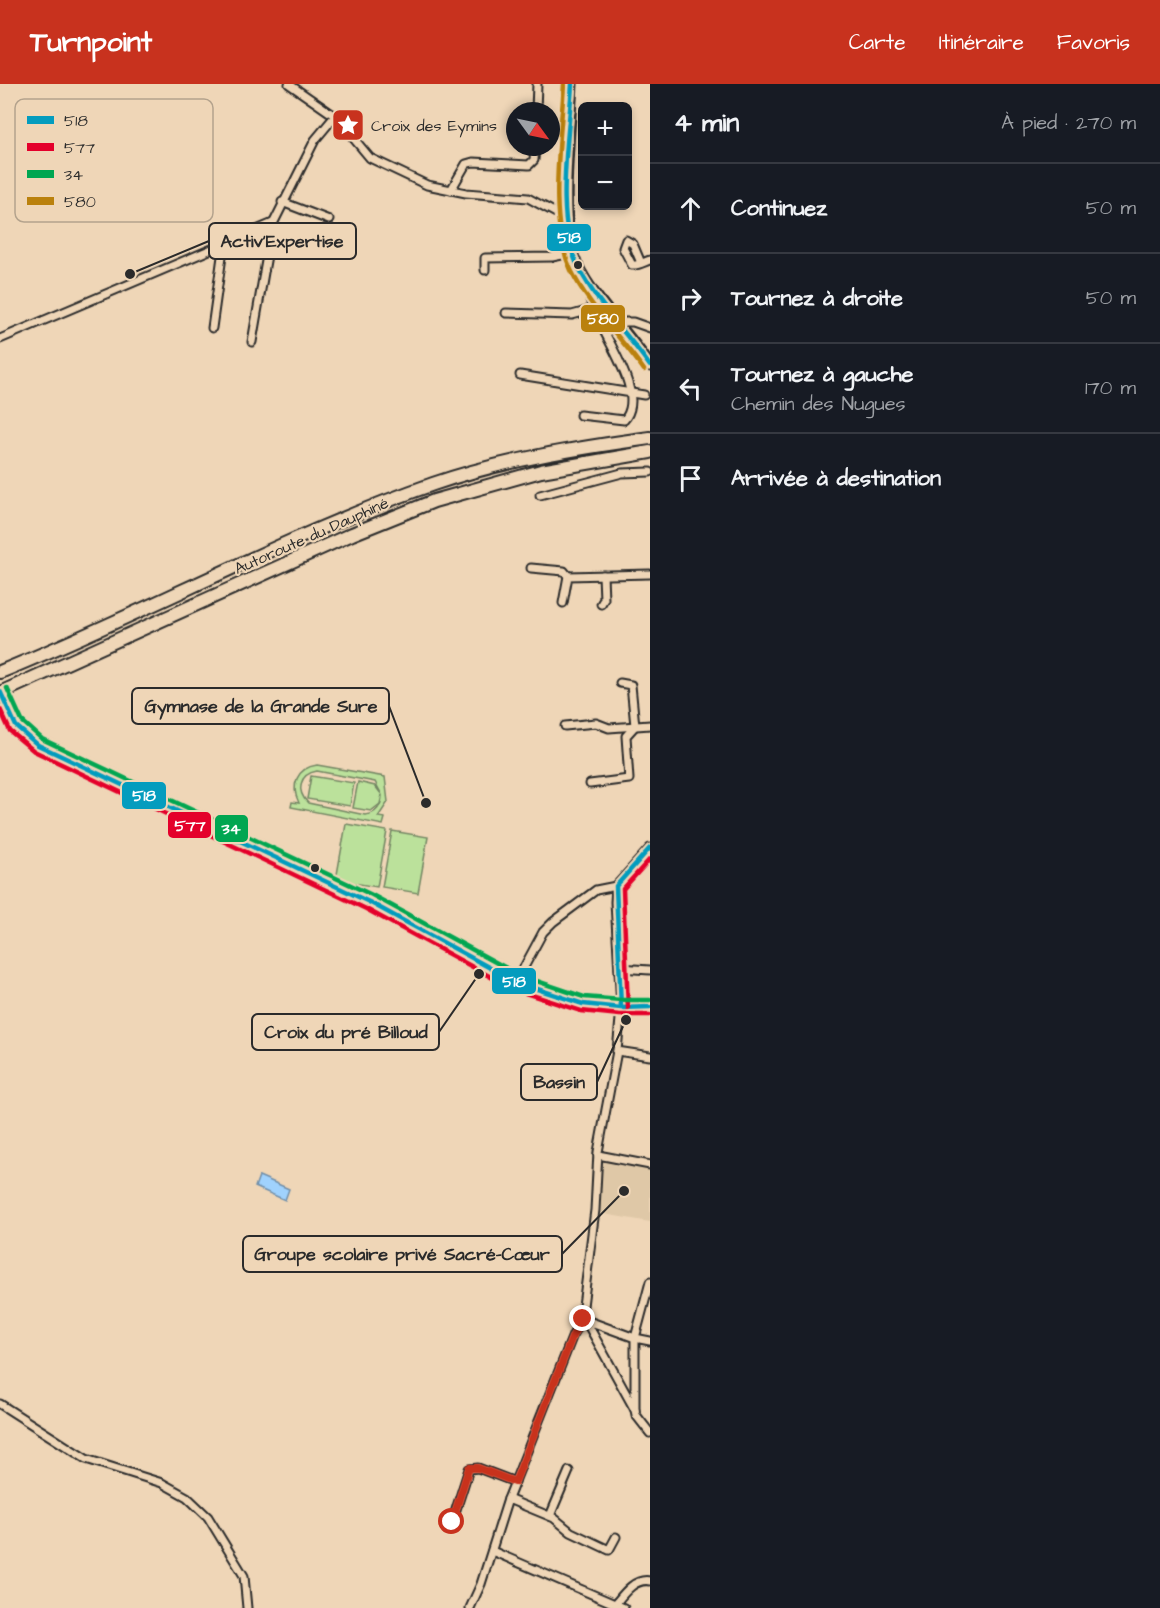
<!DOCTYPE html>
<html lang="fr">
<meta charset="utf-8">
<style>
:root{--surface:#171b24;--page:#20242c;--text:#f1f3f6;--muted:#9ea1a6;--line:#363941;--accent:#c8321e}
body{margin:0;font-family:"Architects Daughter",sans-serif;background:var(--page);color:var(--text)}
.controls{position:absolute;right:18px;top:18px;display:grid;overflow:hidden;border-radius:9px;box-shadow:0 3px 9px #0003}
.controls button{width:54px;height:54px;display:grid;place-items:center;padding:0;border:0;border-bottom:2px solid var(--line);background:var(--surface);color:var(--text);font:30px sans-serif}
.compass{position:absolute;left:506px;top:18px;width:54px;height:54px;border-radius:50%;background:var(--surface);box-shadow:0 3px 9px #0003;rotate:123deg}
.stop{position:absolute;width:18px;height:18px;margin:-14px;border:4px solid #c8321e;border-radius:50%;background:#fff}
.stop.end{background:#c8321e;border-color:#fff;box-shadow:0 2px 6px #0008}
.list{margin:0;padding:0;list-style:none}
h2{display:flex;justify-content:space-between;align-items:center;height:78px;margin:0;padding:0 24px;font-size:26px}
h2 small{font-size:20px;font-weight:400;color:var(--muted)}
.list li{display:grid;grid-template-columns:39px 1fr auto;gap:18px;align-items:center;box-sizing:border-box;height:90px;padding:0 24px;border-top:2px solid var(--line)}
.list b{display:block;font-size:22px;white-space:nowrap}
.list p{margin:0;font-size:20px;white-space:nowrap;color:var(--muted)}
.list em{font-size:20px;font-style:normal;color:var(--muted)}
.icon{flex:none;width:33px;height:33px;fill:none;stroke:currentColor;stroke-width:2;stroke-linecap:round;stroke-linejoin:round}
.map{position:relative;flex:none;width:650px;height:1524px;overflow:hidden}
header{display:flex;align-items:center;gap:36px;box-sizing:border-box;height:84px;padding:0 30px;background:var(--accent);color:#fff}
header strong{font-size:28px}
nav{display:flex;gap:33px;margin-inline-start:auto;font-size:21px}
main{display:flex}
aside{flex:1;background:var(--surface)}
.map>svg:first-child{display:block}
</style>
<header>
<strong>Turnpoint</strong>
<nav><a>Carte</a><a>Itinéraire</a><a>Favoris</a></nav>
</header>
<main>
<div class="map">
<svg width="650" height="1524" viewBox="0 0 650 1524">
<rect width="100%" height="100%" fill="#efd6b7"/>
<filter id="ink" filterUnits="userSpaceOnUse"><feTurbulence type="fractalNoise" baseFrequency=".0167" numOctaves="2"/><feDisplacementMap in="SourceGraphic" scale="12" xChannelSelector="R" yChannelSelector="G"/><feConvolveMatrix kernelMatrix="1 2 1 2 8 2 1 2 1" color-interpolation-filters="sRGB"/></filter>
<g filter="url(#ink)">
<polygon fill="#dfc8a7" points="600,1074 650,1084 650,1138 598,1129"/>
<g fill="#bbe19b" stroke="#738663" stroke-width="1.5" fill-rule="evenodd">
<path d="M317,681L385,693L388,718L378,733L385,734L383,741L291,723L292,718L299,719C290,701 297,684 317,681ZM317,687L375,698L382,711L375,702L358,698L353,724L371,727L380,720L382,711C382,722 376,730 365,731L308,719C296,707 299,690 317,687Z"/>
<polygon points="311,692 354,699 350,722 307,715"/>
<polygon points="346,740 387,747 377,803 336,796"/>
<polygon points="392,747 428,753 418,809 382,803"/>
</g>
<polygon fill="#a0d2fd" stroke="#718fa9" stroke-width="1.5" points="259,1092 289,1105 285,1116 255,1103"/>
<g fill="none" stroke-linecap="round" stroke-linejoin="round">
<defs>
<g id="minor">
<polyline points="289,0 335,32 370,74 427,101 466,109 528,114 567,135"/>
<polyline points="536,27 537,0"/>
<polyline points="451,106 466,80 473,78 529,81 534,76 535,63"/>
<polyline points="282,118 329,136"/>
<path d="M641,179L633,160L626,156L623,164L632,181C638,182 644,178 650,176"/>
<polyline points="485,186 485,174 552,173 572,169"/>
<polyline points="506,229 572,231 594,225"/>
<polyline points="619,238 633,238 650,244"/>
<polyline points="212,244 224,158"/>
<polyline points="0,255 273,139"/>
<polyline points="252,258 272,142 315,56 335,32"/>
<polyline points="520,291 644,311"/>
<path d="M580,331L624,336C650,308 596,246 588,209L592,204"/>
<polyline points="540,411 622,389 650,388"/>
<polyline points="531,484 564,487 568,492"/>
<polyline points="563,519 568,492 650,490"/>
<polyline points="601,520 604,515 603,491"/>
<polyline points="565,642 596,639 609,644 650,641"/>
<polyline points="590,700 629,695 626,652 635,642 631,601 620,599"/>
<polyline points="616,802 615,818 621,924 617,967 598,1068 595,1126 582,1230 635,1326"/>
<polyline points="616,802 650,764"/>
<polyline points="619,884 650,886"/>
<polyline points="516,898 543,848 553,838 596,806 616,802"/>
<polyline points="621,924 650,923"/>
<polyline points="617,967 650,972"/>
<polyline points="598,1071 650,1081"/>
<polyline points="650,1198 635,1254 650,1257"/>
<polyline points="583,1235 635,1254 635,1326 636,1331 650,1349"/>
<polyline points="0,1320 86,1375 162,1399 187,1413 208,1433 244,1492 247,1524"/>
<polyline points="508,1415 554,1434 571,1448 609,1466 616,1453"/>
<polyline points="550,1432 569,1387"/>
<polyline points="452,1438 469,1385 478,1384 515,1398"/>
<polyline points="492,1467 624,1524"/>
<path d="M616,1519C624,1509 635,1494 650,1497"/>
<polyline points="470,1524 481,1500 508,1415 573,1251 583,1235"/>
</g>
<g id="tertiary">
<path d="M572,0C570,42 560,132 572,169C586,209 627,246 650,282"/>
<polyline points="7,625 22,649 38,661 369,818 516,898 562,915 621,924"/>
</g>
<g id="motorway">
<path d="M0,588C146,529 285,452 433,400C503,376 577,364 650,354"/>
<polyline points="0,609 352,450 434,417 541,387 650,368"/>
</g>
</defs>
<use href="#minor" stroke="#2b2b2b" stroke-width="11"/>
<use href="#tertiary" stroke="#2b2b2b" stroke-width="13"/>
<use href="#motorway" stroke="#2b2b2b" stroke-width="16"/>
<use href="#minor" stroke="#efd6b7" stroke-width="7"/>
<use href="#tertiary" stroke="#efd6b7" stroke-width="8"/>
<use href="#motorway" stroke="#efd6b7" stroke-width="12"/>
<defs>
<polyline id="tertiary-bridge" points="0,607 7,625"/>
</defs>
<use href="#tertiary-bridge" stroke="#2b2b2b" stroke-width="13" stroke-linecap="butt"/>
<use href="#tertiary-bridge" stroke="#efd6b7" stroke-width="8"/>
<defs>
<g id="bus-1">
<path d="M572,0C569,54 553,137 580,186C598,221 627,249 650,282"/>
<polyline points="0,607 16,642 38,661 369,818 516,898 583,920 621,924 650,923"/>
<polyline points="621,924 616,802 650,764"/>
</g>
<g id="bus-2">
<polyline points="0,625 10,647 34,667 366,825 513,905 581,927 620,931 650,931"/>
<polyline points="628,924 623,805 650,775"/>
</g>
<polyline id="bus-3" points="7,604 22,637 42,655 372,811 519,891 584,913 621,916 650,916"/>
<path id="bus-4" d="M564,0C561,55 547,135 571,186C589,223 621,253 644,286"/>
</defs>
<use href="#bus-1" stroke="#efd6b7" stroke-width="9"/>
<use href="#bus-2" stroke="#efd6b7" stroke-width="9"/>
<use href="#bus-3" stroke="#efd6b7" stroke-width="9"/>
<use href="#bus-4" stroke="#efd6b7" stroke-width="9"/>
<use href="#bus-1" stroke="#049cbe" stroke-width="4.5"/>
<use href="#bus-2" stroke="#e4002b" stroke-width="4.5"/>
<use href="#bus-3" stroke="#00a651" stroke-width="4.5"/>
<use href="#bus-4" stroke="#ba810d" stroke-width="4.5"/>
</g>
</g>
<g fill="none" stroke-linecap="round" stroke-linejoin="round" filter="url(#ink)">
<polyline stroke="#c8321e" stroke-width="8" points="452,1438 469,1384 478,1384 515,1398 573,1251 583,1235"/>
</g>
<defs>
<symbol id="sight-square" viewBox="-11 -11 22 22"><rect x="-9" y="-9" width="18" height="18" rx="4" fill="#c8321e" stroke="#efd6b7"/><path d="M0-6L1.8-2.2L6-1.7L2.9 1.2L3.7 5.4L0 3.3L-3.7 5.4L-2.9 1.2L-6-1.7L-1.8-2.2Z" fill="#fff"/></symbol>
</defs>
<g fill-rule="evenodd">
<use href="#sight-square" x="329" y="22" width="38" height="38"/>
</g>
<g fill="#2b2b2b" stroke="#efd6b7" stroke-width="2">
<circle cx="578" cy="181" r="5"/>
<circle cx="315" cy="784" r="5"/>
</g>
<g text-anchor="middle" stroke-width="4.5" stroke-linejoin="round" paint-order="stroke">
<g font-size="16" fill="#2b2b2b" stroke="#efd6b7" text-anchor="start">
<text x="371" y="47">Croix des Eymins</text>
</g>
<g font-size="16" fill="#2b2b2b" stroke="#efd6b7">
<text transform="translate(311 451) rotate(-24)" y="6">Autoroute du Dauphiné</text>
</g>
</g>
<rect x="15" y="15" width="198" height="123" rx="9" fill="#efd6b7" stroke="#b4a38d" stroke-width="1.5"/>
<rect x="27" y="32" width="27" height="8" fill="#049cbe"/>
<rect x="27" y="59" width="27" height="8" fill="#e4002b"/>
<rect x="27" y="86" width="27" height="8" fill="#00a651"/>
<rect x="27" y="113" width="27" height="8" fill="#ba810d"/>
<g font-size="16" fill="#2b2b2b">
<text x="64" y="42">518</text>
<text x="64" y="69">577</text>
<text x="64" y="96">34</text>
<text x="64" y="123">580</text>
</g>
<path fill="none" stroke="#2b2b2b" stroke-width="2" d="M130 190L209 157M426 719L389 622M479 890L439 948M626 936L597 998M624 1107L562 1170"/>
<g fill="#2b2b2b" stroke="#efd6b7" stroke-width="2">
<circle cx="130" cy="190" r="6"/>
<circle cx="426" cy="719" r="6"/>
<circle cx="479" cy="890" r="6"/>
<circle cx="626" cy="936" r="6"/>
<circle cx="624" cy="1107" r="6"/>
</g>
<g fill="#efd6b7" stroke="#2b2b2b" stroke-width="2">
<rect x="209" y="139" width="147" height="36" rx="6"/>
<rect x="132" y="604" width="257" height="36" rx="6"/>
<rect x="252" y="930" width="187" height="36" rx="6"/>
<rect x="521" y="980" width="76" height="36" rx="6"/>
<rect x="243" y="1152" width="319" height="36" rx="6"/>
</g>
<g font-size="18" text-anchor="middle" font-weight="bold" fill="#2b2b2b">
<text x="282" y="163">Activ'Expertise</text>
<text x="261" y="628">Gymnase de la Grande Sure</text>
<text x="346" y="954">Croix du pré Billoud</text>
<text x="559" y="1004">Bassin</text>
<text x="402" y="1176">Groupe scolaire privé Sacré-Cœur</text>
</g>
<g stroke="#efd6b7" stroke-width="2">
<rect x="546" y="139" width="46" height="29" rx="6" fill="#049cbe"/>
<rect x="580" y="220" width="46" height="29" rx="6" fill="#ba810d"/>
<rect x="121" y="697" width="46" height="29" rx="6" fill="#049cbe"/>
<rect x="167" y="727" width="45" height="28" rx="6" fill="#e4002b"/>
<rect x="214" y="730" width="35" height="29" rx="6" fill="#00a651"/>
<rect x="491" y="883" width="46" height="28" rx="6" fill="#049cbe"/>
</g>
<g font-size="16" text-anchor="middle" font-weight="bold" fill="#fff">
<text x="569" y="159">518</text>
<text x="603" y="240">580</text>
<text x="144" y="717">518</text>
<text x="190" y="747">577</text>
<text x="231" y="750">34</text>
<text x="514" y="903">518</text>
</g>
</svg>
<div class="controls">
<button>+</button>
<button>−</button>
</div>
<svg class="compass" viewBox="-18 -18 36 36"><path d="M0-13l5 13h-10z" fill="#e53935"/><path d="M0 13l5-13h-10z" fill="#9ea1a6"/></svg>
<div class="stop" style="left:452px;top:1438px"></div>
<div class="stop end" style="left:583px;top:1235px"></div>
</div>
<aside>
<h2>4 min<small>À pied · 270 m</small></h2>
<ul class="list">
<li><svg class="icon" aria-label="ahead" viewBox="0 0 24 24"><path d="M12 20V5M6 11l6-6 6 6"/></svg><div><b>Continuez</b></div><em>50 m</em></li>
<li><svg class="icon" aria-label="right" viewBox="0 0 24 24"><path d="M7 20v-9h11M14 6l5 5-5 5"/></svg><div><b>Tournez à droite</b></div><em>50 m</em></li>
<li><svg class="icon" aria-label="left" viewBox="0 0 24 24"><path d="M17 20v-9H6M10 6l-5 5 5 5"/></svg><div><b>Tournez à gauche</b><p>Chemin des Nugues</p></div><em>170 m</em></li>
<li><svg class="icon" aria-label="arrive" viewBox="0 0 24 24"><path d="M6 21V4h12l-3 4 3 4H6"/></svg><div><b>Arrivée à destination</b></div></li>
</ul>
</aside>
</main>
